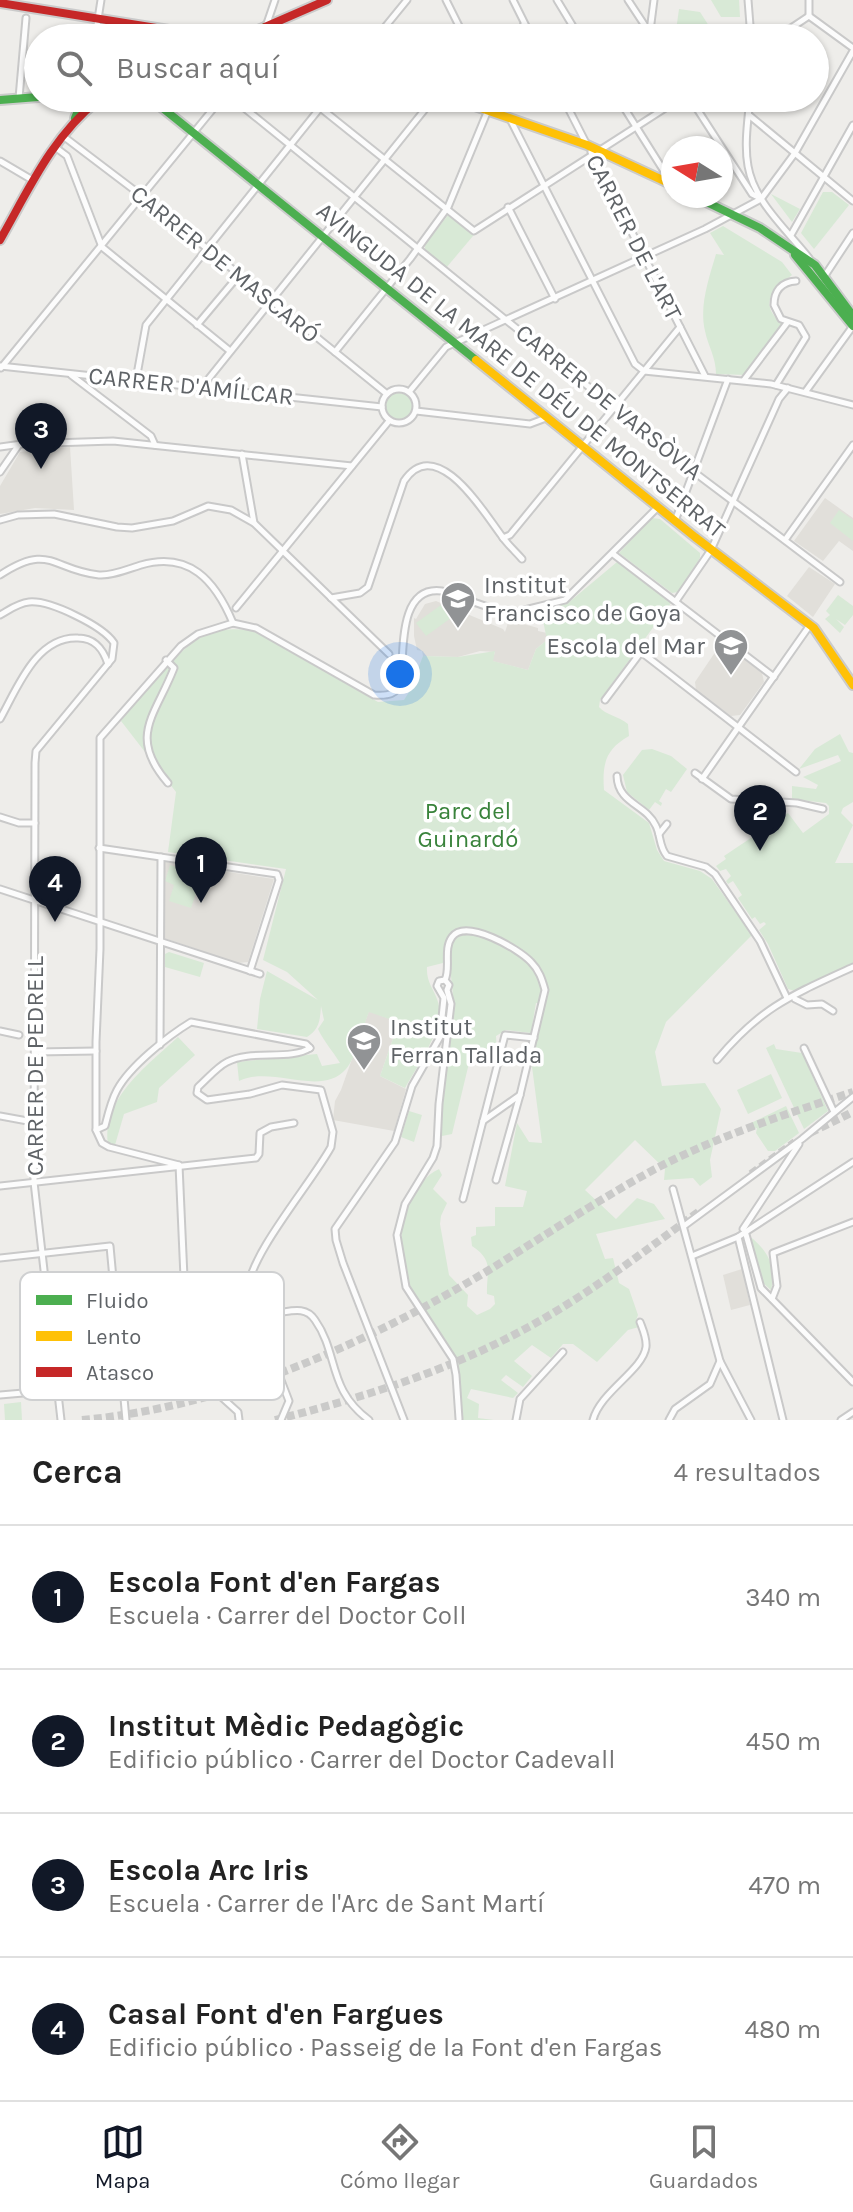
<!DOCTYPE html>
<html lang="es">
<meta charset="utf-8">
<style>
:root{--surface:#fff;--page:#f2f2f2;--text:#222;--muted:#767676;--line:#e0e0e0;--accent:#111827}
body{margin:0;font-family:Karla,sans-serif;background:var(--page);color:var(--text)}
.compass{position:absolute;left:661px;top:136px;width:72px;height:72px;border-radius:50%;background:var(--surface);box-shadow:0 2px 6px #0004;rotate:281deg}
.you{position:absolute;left:400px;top:674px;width:28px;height:28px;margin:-20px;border:6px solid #fff;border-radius:50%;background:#1a73e8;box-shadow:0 0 0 12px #1a73e833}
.badge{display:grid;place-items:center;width:52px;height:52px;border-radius:50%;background:var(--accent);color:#fff;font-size:26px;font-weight:700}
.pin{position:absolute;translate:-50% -66px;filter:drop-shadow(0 2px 4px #0008)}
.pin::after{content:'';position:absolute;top:42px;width:28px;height:24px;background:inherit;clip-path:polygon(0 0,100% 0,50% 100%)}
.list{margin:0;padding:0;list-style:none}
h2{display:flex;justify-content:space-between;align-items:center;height:104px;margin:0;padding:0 32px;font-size:34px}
h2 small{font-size:26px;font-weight:400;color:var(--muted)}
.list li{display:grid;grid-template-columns:52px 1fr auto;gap:24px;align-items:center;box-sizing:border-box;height:144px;padding:0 32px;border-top:2px solid var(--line)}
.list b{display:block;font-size:30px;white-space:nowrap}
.list p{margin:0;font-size:26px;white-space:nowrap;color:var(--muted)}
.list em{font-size:26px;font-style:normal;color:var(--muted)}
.icon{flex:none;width:44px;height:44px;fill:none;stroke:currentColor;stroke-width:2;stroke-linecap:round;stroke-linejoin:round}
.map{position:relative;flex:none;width:853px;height:1420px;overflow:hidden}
.search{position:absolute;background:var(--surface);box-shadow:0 2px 6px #0004;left:24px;right:24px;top:24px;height:88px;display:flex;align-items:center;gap:20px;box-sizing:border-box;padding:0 28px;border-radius:44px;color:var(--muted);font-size:30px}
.sheet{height:680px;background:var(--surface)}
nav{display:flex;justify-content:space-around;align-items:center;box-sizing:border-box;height:112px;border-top:2px solid var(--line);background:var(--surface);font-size:22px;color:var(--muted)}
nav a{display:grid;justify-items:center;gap:4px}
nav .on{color:var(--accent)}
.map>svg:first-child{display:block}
</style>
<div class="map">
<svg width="853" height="1420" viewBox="0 0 853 1420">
<rect width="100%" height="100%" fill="#eeedea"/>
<g fill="#e1dfda">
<polygon points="70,447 74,510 35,508 0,514 0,486 20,452"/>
<polygon points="825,498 853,518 853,551 839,541 823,561 794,541"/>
<polygon points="809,567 835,584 813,617 787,596"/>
<polygon points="436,601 503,629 505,632 509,620 538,628 538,631 547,633 547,640 536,649 528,670 492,661 495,652 480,651 458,657 423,656 422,651 417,650 414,636 414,618 416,619 425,604"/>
<polygon points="727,647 762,673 764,682 740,715 731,716 696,690 695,682 718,648"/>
<polygon points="165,862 274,879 248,962 238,963 164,938"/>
<polygon points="369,1011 395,1021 396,1030 380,1076 406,1089 394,1131 333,1120 335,1101 341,1090"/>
<polygon points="742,1269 750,1305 731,1310 723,1275"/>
</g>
<g fill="#d8e9d6">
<polygon points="711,0 739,0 740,17 721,17"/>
<polygon points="679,9 700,12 709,26 693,38 675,38"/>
<polygon points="823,192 832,192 849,205 814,249 801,233"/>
<polygon points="771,194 800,209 792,222"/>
<polygon points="453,209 478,230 446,268 425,251 425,244"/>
<path d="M723,226L782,262L792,275C770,292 759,304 783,325L745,375L716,374C716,357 708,346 705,331C699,306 709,278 716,254L724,255L710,233Z"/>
<circle cx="399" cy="407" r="14"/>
<polygon points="839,510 853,520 853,541 830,523"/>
<polygon points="652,518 660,519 700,553 700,558 678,592 672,593 619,553"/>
<path d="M617,562L671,603L600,700L599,707C606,715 618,716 628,724L629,736C606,749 602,763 604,790L649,823L657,850L664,861L700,871L712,879L752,935L666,1022L655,1052L662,1086L705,1083L721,1109L710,1160L712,1177L700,1186L693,1178L664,1180L665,1169L635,1140L585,1190L616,1219L637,1198L654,1204L665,1219L596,1234L605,1259L613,1258L619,1283L629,1289L638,1315L636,1320L639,1327L628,1330L597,1362L573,1344H563L551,1358L532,1345L514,1361L532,1376L523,1387L506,1375L501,1380L518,1393L513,1398L471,1389L467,1398L479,1404L478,1418L494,1420H458C459,1401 462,1383 457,1364C449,1338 428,1319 415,1296C400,1269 396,1227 411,1200C420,1186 424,1176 439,1169L442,1175L433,1189L447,1203L441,1216L440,1224L449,1275L468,1295L467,1306L477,1315L490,1309L495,1304L494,1296L487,1294C486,1272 495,1261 472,1246L471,1237L476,1235V1227L495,1226V1207H523L527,1191L505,1186L517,1123L529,1142L542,1143L531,1059L543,1004L536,1003L531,1033L506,1030L496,1036L497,1052L494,1056H484L481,1065L469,1063L452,1134L442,1136V1100L454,1005L450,967L443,963L427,967C426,982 434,989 438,1002C446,1027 417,1066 405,1088L380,1076L396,1030L395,1021L369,1012C363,1026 356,1058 346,1069C321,1098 272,1065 239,1081L237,1062L317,1054L322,1066L340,1063C333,1051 324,1042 318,1029L324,1020L321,1006C320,1019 320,1029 307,1037L257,1029L260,999L267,971L318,1000L287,972L263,960L286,869L168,852L176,792L121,721C144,693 176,648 209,633C223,628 238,629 252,630L378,702L404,700L409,692L423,656L458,657L495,651L493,661L528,670L536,649L547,640L541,611L568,603Z"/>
<polygon points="838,595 853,606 853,615 845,625 836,619 844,627 840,633 825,619 830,615 826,611"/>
<polygon points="441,605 451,618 426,636 416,623"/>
<polygon points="840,734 849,752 853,753 853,802 843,808 841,813 853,825 835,863 853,863 853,963 795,991 788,989 768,944 759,930 766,924 764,922 760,924 755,917 752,919 738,898 742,895 733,881 728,884 726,881 731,876 726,869 720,871 716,866 726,859 724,856 788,813 803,833 829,814 829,806 826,803 792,799 792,786 816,789 818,785 803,777 841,761 838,755 799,769 815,749"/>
<polygon points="652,749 671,756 687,769 671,792 666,789 659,801 662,803 661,806 655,802 649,810 627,792 623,775 642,750"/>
<polygon points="170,865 202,875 191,908 169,901 174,885 165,881"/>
<polygon points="169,952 204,963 200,977 165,967 165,954"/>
<path d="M178,1037L195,1055L159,1088L157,1102L124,1114L115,1145L108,1143C102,1098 149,1064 178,1037Z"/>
<polygon points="774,1044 776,1049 802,1053 828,1111 804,1129 766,1048"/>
<polygon points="771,1074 782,1098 748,1114 737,1090"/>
<polygon points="786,1106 799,1133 775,1151 768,1151 756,1133 757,1128 754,1129 751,1123"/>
<polygon points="409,1111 422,1115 414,1142 401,1137"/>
<path d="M749,1236C767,1249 777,1267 771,1290L762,1282Z"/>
<polygon points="21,1402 22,1420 5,1420 4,1404"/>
</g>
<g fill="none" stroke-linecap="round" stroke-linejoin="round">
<g stroke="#cacac9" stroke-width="8" stroke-dasharray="8 4" stroke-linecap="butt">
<polyline points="810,1133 853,1112"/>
<polyline points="751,1174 795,1142"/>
<path d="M82,1420C226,1407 366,1344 489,1270C544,1236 598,1200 655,1169C718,1136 786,1114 853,1092"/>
<path d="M275,1420C361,1398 445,1372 523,1330C587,1296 643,1252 701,1210"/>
</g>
<defs>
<g id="street">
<polyline points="446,0 465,38"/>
<polyline points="513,0 532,38"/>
<polyline points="557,0 580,38"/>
<polyline points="628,0 653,38"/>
<polyline points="748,0 751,38"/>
<polyline points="809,0 809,16"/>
<polyline points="809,16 853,48"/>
<polyline points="650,31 654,0"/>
<polyline points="95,38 101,0"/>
<polyline points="262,38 275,0"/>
<polyline points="376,38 407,0"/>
<polyline points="518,38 524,24"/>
<polyline points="776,38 809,16"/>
<polyline points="19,98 26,18"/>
<polyline points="232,98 690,469 840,582"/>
<polyline points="308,98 474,231 681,98"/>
<polyline points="563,98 586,143"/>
<polyline points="618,98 672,184"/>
<polyline points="690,98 752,194 760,198"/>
<path d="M750,98C748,120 744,144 748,166C754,202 788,231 809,258"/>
<polyline points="750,116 853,201"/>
<polyline points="510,119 635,364 644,371 771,384 853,405"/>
<polyline points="63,136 142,196 387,394"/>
<polyline points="55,147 67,156 102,247 230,351"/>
<polyline points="591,152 705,376"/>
<polyline points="0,161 34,181"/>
<polyline points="508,207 555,299"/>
<polyline points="791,235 853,125"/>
<polyline points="824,277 853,233"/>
<polyline points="197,325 239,275"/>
<polyline points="335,352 410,259 448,207 493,98"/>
<polyline points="0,366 382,407"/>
<polyline points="1,368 222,98"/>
<polyline points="71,375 151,436 155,445"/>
<polyline points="136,380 146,325 328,98"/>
<polyline points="744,380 787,323"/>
<path d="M776,385L806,337L799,325L781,319L774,305C774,291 781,282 796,281"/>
<polyline points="202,387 434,98"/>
<circle cx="399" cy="406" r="17"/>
<polyline points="806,391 853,326"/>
<polyline points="409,392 446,347 705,229 761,199 795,153 853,51"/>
<polyline points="416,411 530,424 546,418"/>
<polyline points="0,447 22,444 113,441 352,466"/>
<polyline points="242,454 254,523"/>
<polyline points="0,472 18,446"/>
<polyline points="0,520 18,515 54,514 117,527 132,528 173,521 208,506 231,510 254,523 389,654"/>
<polyline points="675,521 728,379"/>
<polyline points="503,538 510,535 680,327"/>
<polyline points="785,540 853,445"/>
<polyline points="613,554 774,677"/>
<path d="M0,575C50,542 52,570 99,575C112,576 128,569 141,565C189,551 215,580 233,623"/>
<path d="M331,598L360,593L368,587L404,481C436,433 483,511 501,535C507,544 515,551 522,559"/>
<polyline points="676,601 711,550 779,399 788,388"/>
<polyline points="236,608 389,421"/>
<path d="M0,615C9,610 18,603 29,602C50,600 103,626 114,643L112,659L36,751L35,763L34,1182L61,1420"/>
<path d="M166,660L174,668C156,715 127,736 168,783"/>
<polyline points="605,700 641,652 796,772"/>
<path d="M0,719C17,689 36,636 78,638C95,638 103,649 108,664"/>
<polyline points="695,773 731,799 797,803 823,809"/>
<path d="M617,776C618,804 646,804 656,826C661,836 659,847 667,856L706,867L715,874L760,941L787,998"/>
<polyline points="702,779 810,625"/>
<polyline points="0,817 19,823 35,823"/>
<polyline points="659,834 667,824"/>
<polyline points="99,848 277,874 279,880 250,971"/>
<polyline points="0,889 260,974"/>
<polyline points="795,999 807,1005 822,1004 833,1011"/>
<polyline points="0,1031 19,1035"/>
<polyline points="160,1045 161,857"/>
<path d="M310,1048C290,1061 251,1049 227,1062C217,1067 207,1079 198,1087L197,1093L207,1100L250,1094L282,1085L321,1090L333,1132L331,1147C312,1182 250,1254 248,1289C247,1298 251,1305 258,1310C276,1321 301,1299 315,1320C339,1354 327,1389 369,1420"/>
<polyline points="804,1048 834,1112"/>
<polyline points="35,1052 96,1051"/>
<path d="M717,1060C761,1007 792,995 853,967"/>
<polyline points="0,1116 33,1122"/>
<polyline points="483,1121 520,1095"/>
<path d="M96,1130L105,1126C108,1114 111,1101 117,1090C130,1066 168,1036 191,1022L306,1044L310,1048"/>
<path d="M179,1165L109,1147L102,1143L96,1130V1042L100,949V738L181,646L198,634L233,623L256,628L374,695C388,696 397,695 401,681C404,651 398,585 442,591L508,614L565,600L658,507"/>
<polyline points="179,1165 188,1367 238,1412 239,1420"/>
<polyline points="0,1186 256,1158 259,1154 260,1133 271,1127 294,1123"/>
<polyline points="463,1199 505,1035 534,1038"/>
<polyline points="684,1226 802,1139 853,1097"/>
<polyline points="743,1229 799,1144"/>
<polyline points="745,1231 761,1288 853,1382"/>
<polyline points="738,1237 783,1420"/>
<polyline points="692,1256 738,1237 853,1162"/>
<polyline points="0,1258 110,1246 126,1420"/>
<polyline points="772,1299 777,1286 773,1253 853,1222"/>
<polyline points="247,1358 269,1349 289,1401 281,1420"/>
<polyline points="720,1361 751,1420"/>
<polyline points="0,1395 58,1390"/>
<path d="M459,1419L456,1375L453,1359L406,1287L397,1235L405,1204L433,1158L437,1146L439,1104L451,1004L447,990L449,985L445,980C451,968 443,949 452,937C466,918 519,949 531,962C539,970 542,979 545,990L520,1095L496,1180"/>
<polyline points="404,1420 343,1263 336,1240 335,1229 395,1142 412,1086 440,1037 444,998 437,986 439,981 445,980"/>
<polyline points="516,1420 520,1399 563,1352"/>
<path d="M593,1420C600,1392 643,1370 646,1347C647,1338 643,1330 640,1322"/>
<polyline points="669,1420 675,1409 710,1384 720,1361 673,1189"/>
<polyline points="841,1420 853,1412"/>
</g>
<g id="fast">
<polyline points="240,38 265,27 279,38"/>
<polyline points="75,98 80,106 75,118"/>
<polyline points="150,98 476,360"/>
<polyline points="0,100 38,97"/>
<polyline points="694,196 760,228 815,265 853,316"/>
<polyline points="795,255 853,326"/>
</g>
<g id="slow">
<polyline points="85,98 97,101 102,98"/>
<polyline points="452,98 587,145 673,185"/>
<polyline points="476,360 695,537 814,628 853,685"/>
</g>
<g id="jam">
<polyline points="0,3 219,38"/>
<polyline points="265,27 327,0"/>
<path d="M0,240C28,191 52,137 97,101"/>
</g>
</defs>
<use href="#street" stroke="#c9c9c9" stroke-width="9"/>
<use href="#fast" stroke="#cbcbcb" stroke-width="12"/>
<use href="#slow" stroke="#cbcbcb" stroke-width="12"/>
<use href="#jam" stroke="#cbcbcb" stroke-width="12"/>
<use href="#street" stroke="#fcfcfc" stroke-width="5"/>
<use href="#fast" stroke="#4caf50" stroke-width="8"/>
<use href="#slow" stroke="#ffc107" stroke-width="8"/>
<use href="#jam" stroke="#c62828" stroke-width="8"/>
</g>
<defs>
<symbol id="school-pin" viewBox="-11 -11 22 30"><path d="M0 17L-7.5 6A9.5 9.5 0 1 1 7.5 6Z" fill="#919395" stroke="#fff"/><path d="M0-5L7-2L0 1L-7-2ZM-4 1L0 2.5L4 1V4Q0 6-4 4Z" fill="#fff"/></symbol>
</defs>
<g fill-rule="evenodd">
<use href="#school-pin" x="438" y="579" width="40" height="54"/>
<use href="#school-pin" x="711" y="626" width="40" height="54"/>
<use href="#school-pin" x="344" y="1021" width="40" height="54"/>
</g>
<g text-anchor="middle" stroke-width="7" stroke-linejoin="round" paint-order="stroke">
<g font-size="24" fill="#5f6367" stroke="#fff">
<text transform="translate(634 237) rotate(63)" y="8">CARRER DE L'ART</text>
<text transform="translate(225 264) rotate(39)" y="8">CARRER DE MASCARÓ</text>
<text transform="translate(521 370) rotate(39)" y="8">AVINGUDA DE LA MARE DE DÉU DE MONTSERRAT</text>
<text transform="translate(191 386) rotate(6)" y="8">CARRER D'AMÍLCAR</text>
<text transform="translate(609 402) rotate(39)" y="8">CARRER DE VARSÒVIA</text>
<text transform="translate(35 1066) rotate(-90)" y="8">CARRER DE PEDRELL</text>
</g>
<g font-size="24" fill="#5f6367" stroke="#fff" text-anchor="start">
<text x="484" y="593">Institut<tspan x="484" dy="28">Francisco de Goya</tspan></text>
<text x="705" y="654" text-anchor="end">Escola del Mar</text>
<text x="390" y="1035">Institut<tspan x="390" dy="28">Ferran Tallada</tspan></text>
</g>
<g font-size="24" fill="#39833b" stroke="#fff">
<text x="468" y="819">Parc del<tspan x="468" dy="28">Guinardó</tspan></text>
</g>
</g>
<rect x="20" y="1272" width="264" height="128" rx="12" fill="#fff" stroke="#cfd0d1" stroke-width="2"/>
<rect x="36" y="1295" width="36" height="10" fill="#4caf50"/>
<rect x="36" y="1331" width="36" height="10" fill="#ffc107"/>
<rect x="36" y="1367" width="36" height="10" fill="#c62828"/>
<g font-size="22" fill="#5f6367">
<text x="86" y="1308">Fluido</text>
<text x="86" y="1344">Lento</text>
<text x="86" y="1380">Atasco</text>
</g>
</svg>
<svg class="compass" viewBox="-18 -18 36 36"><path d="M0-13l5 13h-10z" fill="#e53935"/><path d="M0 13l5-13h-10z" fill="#767676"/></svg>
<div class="you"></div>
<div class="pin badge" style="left:201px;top:903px">1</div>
<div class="pin badge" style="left:760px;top:851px">2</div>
<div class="pin badge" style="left:41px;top:469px">3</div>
<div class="pin badge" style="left:55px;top:922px">4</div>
<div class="search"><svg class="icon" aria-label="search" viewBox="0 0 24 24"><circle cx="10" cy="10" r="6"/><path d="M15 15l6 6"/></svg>Buscar aquí</div>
</div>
<section class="sheet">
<h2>Cerca<small>4 resultados</small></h2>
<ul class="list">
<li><span class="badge">1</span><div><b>Escola Font d'en Fargas</b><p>Escuela · Carrer del Doctor Coll</p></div><em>340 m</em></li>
<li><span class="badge">2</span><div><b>Institut Mèdic Pedagògic</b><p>Edificio público · Carrer del Doctor Cadevall</p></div><em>450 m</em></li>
<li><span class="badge">3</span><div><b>Escola Arc Iris</b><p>Escuela · Carrer de l'Arc de Sant Martí</p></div><em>470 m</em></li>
<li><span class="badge">4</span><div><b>Casal Font d'en Fargues</b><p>Edificio público · Passeig de la Font d'en Fargas</p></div><em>480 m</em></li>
</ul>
</section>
<nav>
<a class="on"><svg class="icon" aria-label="map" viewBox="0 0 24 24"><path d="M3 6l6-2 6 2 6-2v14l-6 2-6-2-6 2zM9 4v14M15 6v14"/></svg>Mapa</a>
<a><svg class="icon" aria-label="directions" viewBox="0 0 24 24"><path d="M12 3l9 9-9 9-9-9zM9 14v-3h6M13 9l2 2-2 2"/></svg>Cómo llegar</a>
<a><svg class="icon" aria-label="saved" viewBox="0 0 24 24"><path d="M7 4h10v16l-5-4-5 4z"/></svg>Guardados</a>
</nav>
